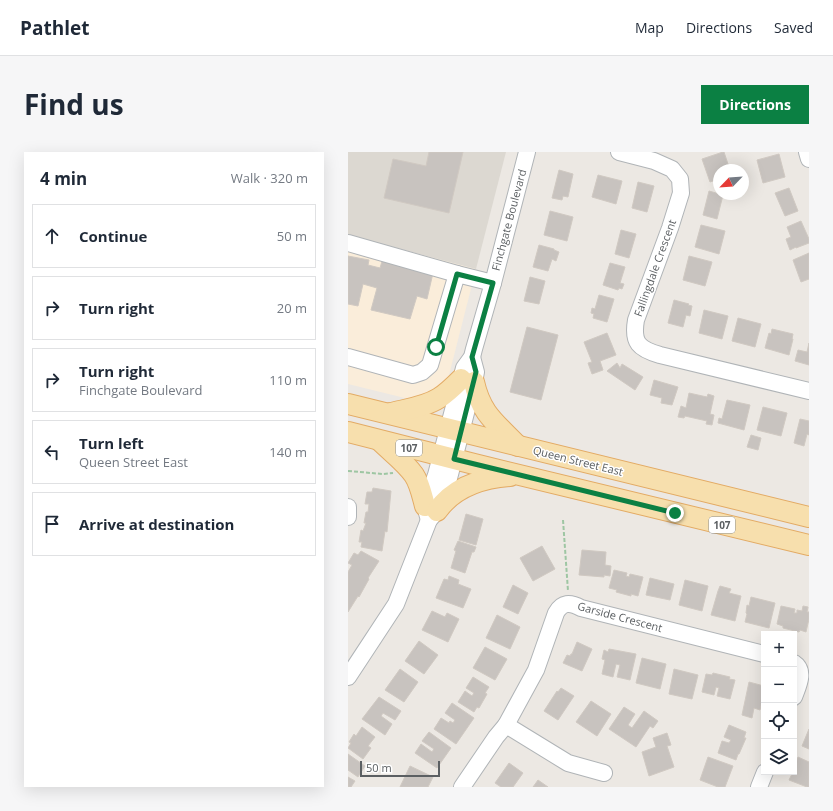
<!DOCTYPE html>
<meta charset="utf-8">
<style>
:root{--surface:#fff;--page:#f6f6f7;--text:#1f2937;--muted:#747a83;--line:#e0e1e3;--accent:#0b8043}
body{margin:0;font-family:"Open Sans",sans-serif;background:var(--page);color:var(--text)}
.controls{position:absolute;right:12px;bottom:12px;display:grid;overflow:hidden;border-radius:0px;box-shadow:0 4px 16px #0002}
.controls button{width:36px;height:36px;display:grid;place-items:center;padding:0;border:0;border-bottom:1px solid var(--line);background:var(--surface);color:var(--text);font:20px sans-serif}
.compass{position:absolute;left:365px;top:12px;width:36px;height:36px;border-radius:50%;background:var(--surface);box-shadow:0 4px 16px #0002;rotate:245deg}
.scale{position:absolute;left:12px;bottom:10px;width:80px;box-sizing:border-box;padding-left:4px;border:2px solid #5b5f62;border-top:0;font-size:11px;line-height:14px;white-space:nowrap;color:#5b5f62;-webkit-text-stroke:3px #fff;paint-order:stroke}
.stop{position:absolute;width:12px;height:12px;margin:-9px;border:3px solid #0b8043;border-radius:50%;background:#fff}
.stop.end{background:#0b8043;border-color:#fff;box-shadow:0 1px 4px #0008}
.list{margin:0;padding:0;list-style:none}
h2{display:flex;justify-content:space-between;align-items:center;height:52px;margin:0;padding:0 16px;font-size:17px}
h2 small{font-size:13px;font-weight:400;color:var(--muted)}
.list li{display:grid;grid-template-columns:26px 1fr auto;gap:12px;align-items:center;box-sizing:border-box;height:64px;margin:0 8px 8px;padding:0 8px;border:1px solid var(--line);border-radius:0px}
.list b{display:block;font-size:15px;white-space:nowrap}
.list p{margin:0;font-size:13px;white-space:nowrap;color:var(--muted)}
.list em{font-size:13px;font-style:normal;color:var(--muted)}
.icon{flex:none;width:22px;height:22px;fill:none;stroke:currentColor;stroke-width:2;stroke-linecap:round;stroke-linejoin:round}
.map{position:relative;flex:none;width:461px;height:635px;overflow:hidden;border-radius:0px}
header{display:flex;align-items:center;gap:24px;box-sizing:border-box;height:56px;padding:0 20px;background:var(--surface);border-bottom:1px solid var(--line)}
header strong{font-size:19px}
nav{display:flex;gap:22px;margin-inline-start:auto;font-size:14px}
.intro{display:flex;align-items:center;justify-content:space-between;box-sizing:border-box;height:96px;padding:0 24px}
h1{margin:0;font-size:28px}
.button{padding:10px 18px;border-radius:0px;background:var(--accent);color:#fff;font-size:14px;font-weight:700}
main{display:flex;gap:24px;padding:0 24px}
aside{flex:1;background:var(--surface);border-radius:0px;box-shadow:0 4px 16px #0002}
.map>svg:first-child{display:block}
</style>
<header>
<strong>Pathlet</strong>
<nav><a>Map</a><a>Directions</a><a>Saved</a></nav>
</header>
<div class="intro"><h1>Find us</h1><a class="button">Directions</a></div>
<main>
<aside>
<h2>4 min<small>Walk · 320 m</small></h2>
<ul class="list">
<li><svg class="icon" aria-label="ahead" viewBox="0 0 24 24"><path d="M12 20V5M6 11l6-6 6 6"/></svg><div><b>Continue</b></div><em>50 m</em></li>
<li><svg class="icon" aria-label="right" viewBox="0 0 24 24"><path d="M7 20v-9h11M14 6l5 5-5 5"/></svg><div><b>Turn right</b></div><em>20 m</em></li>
<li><svg class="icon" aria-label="right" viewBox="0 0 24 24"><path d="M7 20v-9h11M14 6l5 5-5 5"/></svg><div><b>Turn right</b><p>Finchgate Boulevard</p></div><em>110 m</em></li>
<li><svg class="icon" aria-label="left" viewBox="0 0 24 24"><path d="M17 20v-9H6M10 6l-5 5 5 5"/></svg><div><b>Turn left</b><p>Queen Street East</p></div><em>140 m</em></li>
<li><svg class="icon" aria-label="arrive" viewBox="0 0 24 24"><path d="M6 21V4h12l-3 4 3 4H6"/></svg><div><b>Arrive at destination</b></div></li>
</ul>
</aside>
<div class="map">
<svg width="461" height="635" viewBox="0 0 461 635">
<rect width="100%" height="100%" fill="#ece8e3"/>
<polygon fill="#faedda" points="0,83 128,117 100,227 92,237 65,248 0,232"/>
<polygon fill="#dcd8d1" points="0,0 158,0 128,117 0,83"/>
<g fill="#c8c3bf" stroke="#d0c9c2">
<polygon points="81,0 115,0 101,61 36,46 45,7 78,14"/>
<polygon points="375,0 376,0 382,18 371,18 371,27 362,30 354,7"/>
<polygon points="431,2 437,25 415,31 409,8"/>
<polygon points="211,18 225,22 220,45 215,44 214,48 204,46"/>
<polygon points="250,23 274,29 268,52 244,45"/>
<polygon points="290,30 306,34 299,60 284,56"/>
<polygon points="441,36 450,59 437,64 427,41"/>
<polygon points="361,39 375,43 369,67 355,63"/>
<polygon points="202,59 225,65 219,89 196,83"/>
<polygon points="453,69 461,87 461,91 448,96 448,95 442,98 438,87 443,85 439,75"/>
<polygon points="353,73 377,79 371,102 347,95"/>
<polygon points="273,78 288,82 281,106 267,102"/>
<polygon points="191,93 206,97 206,98 211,100 208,109 204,107 200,119 185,115"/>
<polygon points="461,101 461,127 453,130 445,108"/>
<polygon points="0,104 21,108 20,113 32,116 35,106 85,121 79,147 69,144 62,167 23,158 29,136 15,132 10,154 0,152"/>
<polygon points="341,104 364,110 357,134 335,128"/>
<polygon points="262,111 277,115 272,131 276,132 274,137 271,136 270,138 255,133"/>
<polygon points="182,125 197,129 191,152 176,149"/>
<polygon points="251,143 266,147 259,170 245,166 246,162 243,161 244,156 247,157"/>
<polygon points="326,148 341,152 340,153 344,154 342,164 338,163 335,175 320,171"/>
<polygon points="356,158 380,164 374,187 351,181"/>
<polygon points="390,166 413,172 407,195 384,189"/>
<polygon points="179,175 210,183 193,248 162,240"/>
<polygon points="424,177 445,182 444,187 445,187 441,203 417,196 421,181 423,182"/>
<polygon points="259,181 268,203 252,209 255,218 244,222 240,211 244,210 236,190"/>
<polygon points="461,191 461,213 447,209 450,198 459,200"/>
<polygon points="269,211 272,216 274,212 295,225 287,238 259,219"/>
<polygon points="306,228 330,235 324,253 313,251 314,246 302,243"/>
<polygon points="341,241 359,245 360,242 366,244 362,262 366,263 364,273 358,272 359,269 337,264 336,266 330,265 333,254 338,256"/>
<polygon points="379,248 402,253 396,278 370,271 371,266 374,267"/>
<polygon points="415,255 439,261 433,284 409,278"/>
<polygon points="452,267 461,269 461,283 459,282 456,294 446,291"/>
<polygon points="403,283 413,286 410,298 399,295"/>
<polygon points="25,336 43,339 39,380 37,379 34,399 13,395 14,390 11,390 13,378 15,379 18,371 16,371 18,360 20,360 21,352 17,352 19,340 24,340"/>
<polygon points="118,362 135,367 128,393 111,388"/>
<polygon points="110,389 128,395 126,400 124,400 117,421 103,416 108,399 106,398"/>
<polygon points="194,394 207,417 185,429 172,406"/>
<polygon points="234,398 258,400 257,413 263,414 262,424 256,423 256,425 231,423"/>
<polygon points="13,399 31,409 20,426 21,427 11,445 10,444 0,460 0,420 4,413 0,411 6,401 10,403"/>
<polygon points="266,418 279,421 278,424 281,425 282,422 295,425 290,444 283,442 283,444 268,440 269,438 261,436"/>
<polygon points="101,424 111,428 110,432 123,437 115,456 88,446 96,427 100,428"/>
<polygon points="302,426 326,432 322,448 298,443"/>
<polygon points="337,428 360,434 354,459 331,453"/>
<polygon points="165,433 180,441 170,462 155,455"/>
<polygon points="372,434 383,437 381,441 393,444 387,469 363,463 370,439"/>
<polygon points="403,445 427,451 421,476 397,470 399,462 398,461 399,453 401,454"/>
<polygon points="433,454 447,457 446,461 449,461 449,458 454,459 455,454 460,455 459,460 461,460 461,467 458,480 452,478 451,480 435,476 435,474 429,472"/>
<polygon points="84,459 97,465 99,461 111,467 100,490 74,478"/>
<polygon points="149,463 172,475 162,497 138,486"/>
<polygon points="71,489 90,503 76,522 57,509"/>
<polygon points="229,490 244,497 234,519 215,511 219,503 222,504 223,502 224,502"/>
<polygon points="137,495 159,507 147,528 125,516"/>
<polygon points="261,497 288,502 282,528 269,525 272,513 268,512 265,525 254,522 257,508 254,507 256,498 260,500"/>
<polygon points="294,506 318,512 312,537 288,531"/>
<polygon points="52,517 70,530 56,550 37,538"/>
<polygon points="326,517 350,523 344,547 321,542"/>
<polygon points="365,521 382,525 381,527 387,528 382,547 369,544 371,536 368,535 366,543 354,540 358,522 364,523"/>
<polygon points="125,525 141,535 137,541 139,542 131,556 129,555 126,560 110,550 117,539 124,544 126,541 118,536"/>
<polygon points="401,530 416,534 416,541 412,558 406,556 404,566 394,563"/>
<polygon points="213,536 226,544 210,568 196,559 209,539 210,540"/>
<polygon points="31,545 53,559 47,568 35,561 33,564 44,572 37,583 14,567"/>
<polygon points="243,549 263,562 249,584 228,570"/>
<polygon points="104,551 126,566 108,592 86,577 93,566 101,571 102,569 105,571 107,568 97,561"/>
<polygon points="276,555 287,562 280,573 284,576 296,559 310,569 305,576 302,574 288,595 261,577"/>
<polygon points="381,573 398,580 396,586 398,586 391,602 390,602 388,608 370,601 374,589 381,591 383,588 376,585"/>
<polygon points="14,575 27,585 20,594 23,596 15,607 0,596 3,591 1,590 6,582 8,584"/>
<polygon points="461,577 461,597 454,594"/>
<polygon points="81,580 103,596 89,616 67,601 73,592 84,600 86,597 74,589"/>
<polygon points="319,581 323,593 319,594 326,615 301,624 294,600 308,595 305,586"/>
<polygon points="0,602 17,614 10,625 0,618"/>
<polygon points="360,605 385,614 377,635 370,635 352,628"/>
<polygon points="450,605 461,610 461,635 459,635 441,628 445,620 446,620 446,616"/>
<polygon points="161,611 175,621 165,635 153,635 147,631"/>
<polygon points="62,614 85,625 80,635 52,635"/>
<polygon points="0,625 7,629 3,635 0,635"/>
<polygon points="190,628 200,635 185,635"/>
</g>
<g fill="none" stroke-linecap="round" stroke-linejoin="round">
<defs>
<g id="minor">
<path d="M271,0L306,9L324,17L332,27L333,41L322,76L288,168C284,191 291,197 312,203L461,239"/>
<polyline points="459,0 461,7"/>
<polyline points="0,91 109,122"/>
<polyline points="0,205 65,223 74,220 82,213 109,122 145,131"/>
<polyline points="0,355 0,365"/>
<polyline points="81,368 77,354 88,323 116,216 124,205 126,197 145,131 179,0"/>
<path d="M446,511C458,519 450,534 446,545"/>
<polyline points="0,525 48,452 81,368 89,359 100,330 126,230 128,220 124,205"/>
<polyline points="158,573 220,611 256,621"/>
<path d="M114,635L148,585L158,573L188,518L208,461C214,450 222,450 233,456L416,502"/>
<polyline points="411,635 417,620"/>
</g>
<g id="major">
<path d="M126,230C133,262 148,271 170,294"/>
<polyline points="0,252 461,365"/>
<path d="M43,261C59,257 77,255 91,246C99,241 106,234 113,227"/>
<polyline points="0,280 126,312 461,393"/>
<path d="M32,289C43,300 57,310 66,323C72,332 74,343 77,354"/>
<path d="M89,359C106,335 134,326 162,324"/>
</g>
</defs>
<use href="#minor" stroke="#b0b4b7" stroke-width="18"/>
<use href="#major" stroke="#e3ab65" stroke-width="22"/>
<g stroke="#9ec6a3" stroke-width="2" stroke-dasharray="4 2" stroke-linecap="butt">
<polyline points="0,319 35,322 45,321"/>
<polyline points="215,368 220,439"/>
</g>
<use href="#minor" stroke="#fff" stroke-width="16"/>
<use href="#major" stroke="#f7dfad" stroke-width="20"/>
</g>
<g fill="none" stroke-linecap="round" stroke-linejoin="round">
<polyline stroke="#0b8043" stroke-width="5" points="88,195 109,122 145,131 124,205 128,220 106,307 327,361"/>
</g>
<g text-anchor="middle" stroke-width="3" stroke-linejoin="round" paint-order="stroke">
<g fill="#fff" stroke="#8c8f91" stroke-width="1">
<rect x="48" y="288" width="26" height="16" rx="3"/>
<rect x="361" y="365" width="26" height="16" rx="3"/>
</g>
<g font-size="10" font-weight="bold" fill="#5b5f62">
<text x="61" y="300">107</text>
<text x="374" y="377">107</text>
</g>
<g font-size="11" fill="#5b5f62" stroke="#fff">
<text transform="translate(161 68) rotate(-75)" y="4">Finchgate Boulevard</text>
<text transform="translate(307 116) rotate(-70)" y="4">Fallingdale Crescent</text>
<text transform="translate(230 309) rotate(14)" y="4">Queen Street East</text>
<text transform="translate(272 465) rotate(15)" y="4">Garside Crescent</text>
</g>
</g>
</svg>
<div class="controls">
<button>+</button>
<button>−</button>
<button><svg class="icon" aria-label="locate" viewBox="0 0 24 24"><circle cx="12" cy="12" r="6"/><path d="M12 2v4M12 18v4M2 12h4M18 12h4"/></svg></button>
<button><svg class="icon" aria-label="layers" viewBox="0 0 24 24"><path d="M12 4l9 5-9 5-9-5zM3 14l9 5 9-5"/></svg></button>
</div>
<svg class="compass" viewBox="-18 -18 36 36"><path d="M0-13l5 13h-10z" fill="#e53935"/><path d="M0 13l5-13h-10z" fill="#747a83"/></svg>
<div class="scale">50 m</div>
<div class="stop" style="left:88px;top:195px"></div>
<div class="stop end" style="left:327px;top:361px"></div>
</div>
</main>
